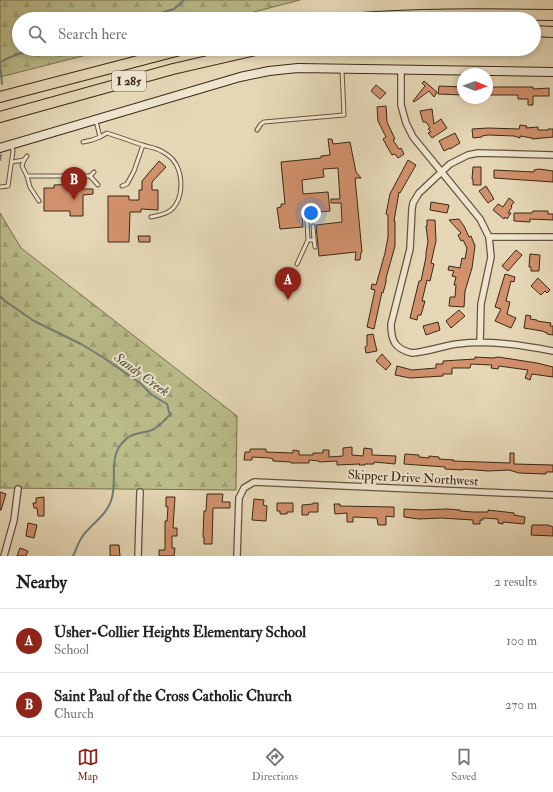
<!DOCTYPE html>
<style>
:root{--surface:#fff;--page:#f6f6f6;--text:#222;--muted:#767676;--line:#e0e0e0;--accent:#8f2418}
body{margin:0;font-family:"IM FELL Double Pica",serif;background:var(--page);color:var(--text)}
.compass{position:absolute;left:457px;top:68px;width:36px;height:36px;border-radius:50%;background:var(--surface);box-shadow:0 2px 6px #0003;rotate:91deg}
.you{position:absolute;left:311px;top:213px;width:14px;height:14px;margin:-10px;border:3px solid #fff;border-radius:50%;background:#1a73e8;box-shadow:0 0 0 6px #1a73e833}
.badge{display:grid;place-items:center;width:26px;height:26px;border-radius:50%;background:var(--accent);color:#fff;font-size:13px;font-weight:700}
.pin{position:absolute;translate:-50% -33px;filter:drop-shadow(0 1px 2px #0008)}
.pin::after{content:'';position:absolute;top:21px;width:14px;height:12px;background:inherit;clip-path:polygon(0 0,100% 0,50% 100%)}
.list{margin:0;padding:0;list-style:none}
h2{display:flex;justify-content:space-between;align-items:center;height:52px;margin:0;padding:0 16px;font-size:17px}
h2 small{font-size:13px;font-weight:400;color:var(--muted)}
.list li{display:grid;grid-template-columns:26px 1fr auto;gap:12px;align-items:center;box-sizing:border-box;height:64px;padding:0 16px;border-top:1px solid var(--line)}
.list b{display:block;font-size:15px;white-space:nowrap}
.list p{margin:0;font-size:13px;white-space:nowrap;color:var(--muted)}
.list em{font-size:13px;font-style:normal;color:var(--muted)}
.icon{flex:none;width:22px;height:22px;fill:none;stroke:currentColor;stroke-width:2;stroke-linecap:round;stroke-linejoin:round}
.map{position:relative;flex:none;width:553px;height:556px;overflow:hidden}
.search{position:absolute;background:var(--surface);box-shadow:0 2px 6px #0003;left:12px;right:12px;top:12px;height:44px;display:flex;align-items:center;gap:10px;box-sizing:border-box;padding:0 14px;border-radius:22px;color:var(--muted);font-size:15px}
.sheet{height:180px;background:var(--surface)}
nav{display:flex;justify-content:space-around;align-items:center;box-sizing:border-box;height:56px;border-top:1px solid var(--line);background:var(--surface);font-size:11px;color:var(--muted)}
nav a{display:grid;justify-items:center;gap:2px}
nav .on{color:var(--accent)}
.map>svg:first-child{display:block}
</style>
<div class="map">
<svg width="553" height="556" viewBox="0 0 553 556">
<defs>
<pattern id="forest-firs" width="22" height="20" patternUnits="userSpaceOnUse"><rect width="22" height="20" fill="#babd8a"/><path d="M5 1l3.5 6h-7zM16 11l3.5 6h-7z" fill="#a1a276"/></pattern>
</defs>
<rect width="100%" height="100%" fill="#e5d7b5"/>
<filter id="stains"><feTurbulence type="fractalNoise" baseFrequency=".005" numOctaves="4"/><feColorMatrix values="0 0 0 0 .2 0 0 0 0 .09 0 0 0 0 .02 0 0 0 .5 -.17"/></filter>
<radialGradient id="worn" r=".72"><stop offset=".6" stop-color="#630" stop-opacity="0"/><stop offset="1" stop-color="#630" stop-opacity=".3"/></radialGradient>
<g fill="url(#forest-firs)" stroke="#7a7250">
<polygon points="0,0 300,0 227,19 19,19 19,49 110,49 0,77"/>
<polygon points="0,213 21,248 237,416 236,490 0,488"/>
</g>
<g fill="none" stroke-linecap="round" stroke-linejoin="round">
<g stroke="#727e74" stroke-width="2">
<polyline points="141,19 174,9 184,0"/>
<polyline points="0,62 15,55 35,49"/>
<polyline points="0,62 2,84"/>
<polyline points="0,160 1,155"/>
<path d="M0,296L5,301L34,321L81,344L104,358L140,383L152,395L167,404L169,412L171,414C165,419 159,427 152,430C141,434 131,432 122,443C108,459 118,482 111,501C105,517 91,524 82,537C78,543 76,550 73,556"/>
</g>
</g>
<g fill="#d1916c" stroke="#3b2816">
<polygon points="424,81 437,92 434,97 429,91 414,102 413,101 425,86 422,83"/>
<polygon points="376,85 386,93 380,99 371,91"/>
<polygon points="439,86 463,87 463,95 438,94"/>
<polygon points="487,87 533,87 533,89 549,88 549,96 533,96 533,105 528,105 528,99 518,99 518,95 487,95"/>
<polygon points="386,106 387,122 395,139 393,140 399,149 401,148 404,154 398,158 395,154 392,155 388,148 383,139 386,137 378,121 377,107"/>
<polygon points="432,109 434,124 441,119 447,128 432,138 428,133 431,132 428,129 430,128 426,122 423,122 420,111"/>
<polygon points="520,125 527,126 526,128 538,127 538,130 548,130 548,129 553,129 553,137 532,139 532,138 520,136 520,138 514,136 488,135 482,136 482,137 473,138 472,129 488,128 519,129"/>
<polygon points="455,133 460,143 450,149 450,148 444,151 439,141"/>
<polygon points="328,139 332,139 333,144 350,142 356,172 361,178 355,178 362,252 361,252 360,260 355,260 356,252 319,256 316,225 342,222 341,203 331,203 331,199 340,199 338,168 323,169 324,177 302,180 303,194 328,192 330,211 302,214 303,227 280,229 277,208 281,207 281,204 285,204 281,162 321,158 321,156 330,155"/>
<polygon points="408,160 416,165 400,193 399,192 394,221 395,221 395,246 386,278 386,282 383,293 382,292 374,329 367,327 375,290 371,289 372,284 376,285 385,253 388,237 388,215 386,214 390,194"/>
<polygon points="159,161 166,167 152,182 152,190 158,190 158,210 141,209 141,212 130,212 129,242 108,242 108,196 129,196 129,200 139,200 139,190 142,190 142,181"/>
<polygon points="473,167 481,167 481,185 473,185 473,179 472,179"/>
<polygon points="539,169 553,171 553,182 494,178 494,170 534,172 534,170"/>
<polygon points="83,184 83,189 93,189 93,194 83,195 83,216 70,216 70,211 44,211 44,188 54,188 54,185"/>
<polygon points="486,186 494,199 488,203 479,191"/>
<polygon points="509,198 514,202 511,206 512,207 508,213 511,213 507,219 505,217 504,219 493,210 498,204 503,207"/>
<polygon points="431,202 449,205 447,213 430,210"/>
<polygon points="533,211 548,211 548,214 553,214 553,220 530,219 530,222 514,221 514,213 532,213"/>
<polygon points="459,219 464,226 469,237 471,236 475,246 472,268 465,291 464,307 449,306 450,297 455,297 456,285 454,285 456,277 452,276 454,271 448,270 449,266 460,268 462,258 465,259 467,248 463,240 461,241 458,235 461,233 449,220"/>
<polygon points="427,220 435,220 436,241 431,263 434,264 430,281 427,280 422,301 425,301 421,315 418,315 417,320 410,318 419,281 421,281 426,257 426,252 428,242 426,226 427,226"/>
<polygon points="138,236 150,236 150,242 139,242"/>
<polygon points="516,250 522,255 508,271 502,266"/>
<polygon points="530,254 540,255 539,271 531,271 531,267 529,267"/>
<polygon points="505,274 515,277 514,282 511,281 506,301 510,302 507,314 516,318 511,328 495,321 501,309 495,307"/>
<polygon points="538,278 550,290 547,293 545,291 541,295 531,286"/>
<polygon points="459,310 465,316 451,328 446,321"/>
<polygon points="526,315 531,316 530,319 537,320 537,321 551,323 550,326 553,326 553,335 547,334 547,333 542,331 524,328"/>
<polygon points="438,322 440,330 426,335 423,326"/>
<polygon points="373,334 377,351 366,353 365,347 367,346 367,335"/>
<polygon points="382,354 391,364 386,370 376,361"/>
<polygon points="475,357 493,358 498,357 537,363 553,367 553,377 532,374 530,380 525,378 528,370 499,366 498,369 491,368 492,365 471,364 470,368 452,368 452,374 443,374 443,376 410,378 395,375 397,366 412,370 436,368 436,364 443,364 443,361 475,359"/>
<polygon points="352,447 352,455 363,456 364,448 372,449 372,455 396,456 395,464 374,462 374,464 365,464 365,465 359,465 360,464 337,465 337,461 319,462 319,461 309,460 309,463 291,463 291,462 273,461 273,459 270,458 252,457 252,460 244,460 245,452 250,452 250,449 266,449 266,452 293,453 293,450 299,451 299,455 313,455 313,453 323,453 323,450 329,450 329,457 343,456 343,448"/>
<polygon points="510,453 514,453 514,464 553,465 553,472 546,472 546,474 519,473 509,470 488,471 463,469 463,470 445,469 445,467 404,464 405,454 419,455 419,457 429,458 429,456 439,457 439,459 454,460 453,461 510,463"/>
<polygon points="0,492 6,494 1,510 0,510"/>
<polygon points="207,494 223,494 222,502 230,502 230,508 213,508 212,544 204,544 204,537 203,537 204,511 206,511"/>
<polygon points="44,497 44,516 38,516 37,508 34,508 33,503 36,503 36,498"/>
<polygon points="166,497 175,497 173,528 177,528 177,536 172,536 172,548 175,548 174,556 159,556 159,550 165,550 165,521 167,521 168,507 166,507"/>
<polygon points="254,499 264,500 263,505 267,506 266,521 252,520"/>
<polygon points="277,503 293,503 293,512 287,512 287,514 280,514 280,511 277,511"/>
<polygon points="313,503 318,503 318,512 309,512 308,515 302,515 302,505 313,504"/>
<polygon points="334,504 340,504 340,506 394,507 394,517 386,516 386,525 378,525 377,518 353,517 353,522 347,522 347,513 335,514"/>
<polygon points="404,509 423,510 447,509 460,510 460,511 473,512 488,512 488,510 514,513 514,515 525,517 524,524 503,522 503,524 498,523 498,519 483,518 483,520 480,520 480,524 473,524 473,520 441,518 419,519 404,517"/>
<polygon points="28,523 37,525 34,538 26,536"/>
<polygon points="532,525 548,525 553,527 553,536 531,535"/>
<polygon points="110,545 119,545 120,556 110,556"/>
<polygon points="20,548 28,551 26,556 17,556"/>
</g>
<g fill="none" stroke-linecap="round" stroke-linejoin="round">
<defs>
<g id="lane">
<polyline points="257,130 261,124 264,122 344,115 342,70"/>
<path d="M100,137L107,133C119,137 131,141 142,145C149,147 157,148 163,152C179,160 183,178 180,194C176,211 167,214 151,217"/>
<polyline points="83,142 92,140 100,137 96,121"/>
<polyline points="24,160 22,166 27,176 30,187 39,201"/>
<polyline points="12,162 24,160 27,156"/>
<polyline points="27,176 90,176 94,172"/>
<polyline points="90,176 98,185"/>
<polyline points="122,186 127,184 134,171 143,145"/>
<polyline points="0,187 8,186 13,151 12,146"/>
<polyline points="308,240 314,240 313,226"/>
<polyline points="314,240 315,247"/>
<polyline points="297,264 308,240 307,221"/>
</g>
<g id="street">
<polyline points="401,69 401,105 406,123 413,137 480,219 489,237 491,257 481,304 480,342"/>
<path d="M553,155L478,153L468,155L450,164L419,193L413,203L412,209L410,249L391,324C391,341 395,349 412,353C427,352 442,346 457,344C490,340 521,345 553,351"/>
<polyline points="489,237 553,237"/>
<polyline points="4,556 14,520 18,489"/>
<polyline points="138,556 140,492"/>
<polyline points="237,556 239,498 244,488 254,482 553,495"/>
</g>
<polyline id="secondary" points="0,148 240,77 269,71 298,68 553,72"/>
<g id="highway">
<path d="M348,19C417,13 485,14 553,15"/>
<polyline points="534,31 553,32"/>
<polyline points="0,97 184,49"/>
<polyline points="0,117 173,69 260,49"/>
</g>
</defs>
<use href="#lane" stroke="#66543e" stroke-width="5"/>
<use href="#street" stroke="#66543e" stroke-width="8"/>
<use href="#secondary" stroke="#3b2816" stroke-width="10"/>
<use href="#highway" stroke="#3b2816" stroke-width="12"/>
<use href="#lane" stroke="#eee5cf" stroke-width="3"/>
<use href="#street" stroke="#eee5cf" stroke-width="5.5"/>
<use href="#secondary" stroke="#eee5cf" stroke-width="8"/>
<use href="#highway" stroke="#e5d7b5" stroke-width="10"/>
</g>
<g text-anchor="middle" stroke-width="4" stroke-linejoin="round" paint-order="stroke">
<rect fill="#eee5cf" stroke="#71614e" stroke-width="1" x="112" y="71" width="34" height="20" rx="3"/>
<g font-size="12" font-weight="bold" fill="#3b2816">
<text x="129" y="85">I 285</text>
</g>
<g font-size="13" fill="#3b2816" stroke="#eee5cf">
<text transform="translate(413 477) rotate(3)" y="5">Skipper Drive Northwest</text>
</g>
<g font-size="14" font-style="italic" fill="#524c3d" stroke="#eee5cf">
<text transform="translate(142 374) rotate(36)" y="5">Sandy Creek</text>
</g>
</g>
<rect width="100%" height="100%" filter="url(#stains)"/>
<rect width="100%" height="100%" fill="url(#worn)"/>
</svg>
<svg class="compass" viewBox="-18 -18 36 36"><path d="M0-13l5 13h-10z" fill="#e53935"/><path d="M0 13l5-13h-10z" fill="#767676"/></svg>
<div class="you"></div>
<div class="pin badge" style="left:288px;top:300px">A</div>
<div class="pin badge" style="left:74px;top:200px">B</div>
<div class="search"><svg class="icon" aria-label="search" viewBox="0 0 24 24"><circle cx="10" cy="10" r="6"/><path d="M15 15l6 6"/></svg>Search here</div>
</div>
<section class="sheet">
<h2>Nearby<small>2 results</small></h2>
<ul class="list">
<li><span class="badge">A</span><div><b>Usher-Collier Heights Elementary School</b><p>School</p></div><em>100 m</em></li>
<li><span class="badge">B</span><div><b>Saint Paul of the Cross Catholic Church</b><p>Church</p></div><em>270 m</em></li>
</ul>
</section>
<nav>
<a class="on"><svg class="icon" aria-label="map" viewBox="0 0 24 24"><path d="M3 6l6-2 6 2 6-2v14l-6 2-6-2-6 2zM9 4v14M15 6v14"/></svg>Map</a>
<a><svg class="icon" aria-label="directions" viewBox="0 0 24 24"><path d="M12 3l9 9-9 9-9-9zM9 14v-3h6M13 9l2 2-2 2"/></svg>Directions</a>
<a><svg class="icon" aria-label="saved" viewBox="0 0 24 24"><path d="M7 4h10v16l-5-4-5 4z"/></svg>Saved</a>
</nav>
